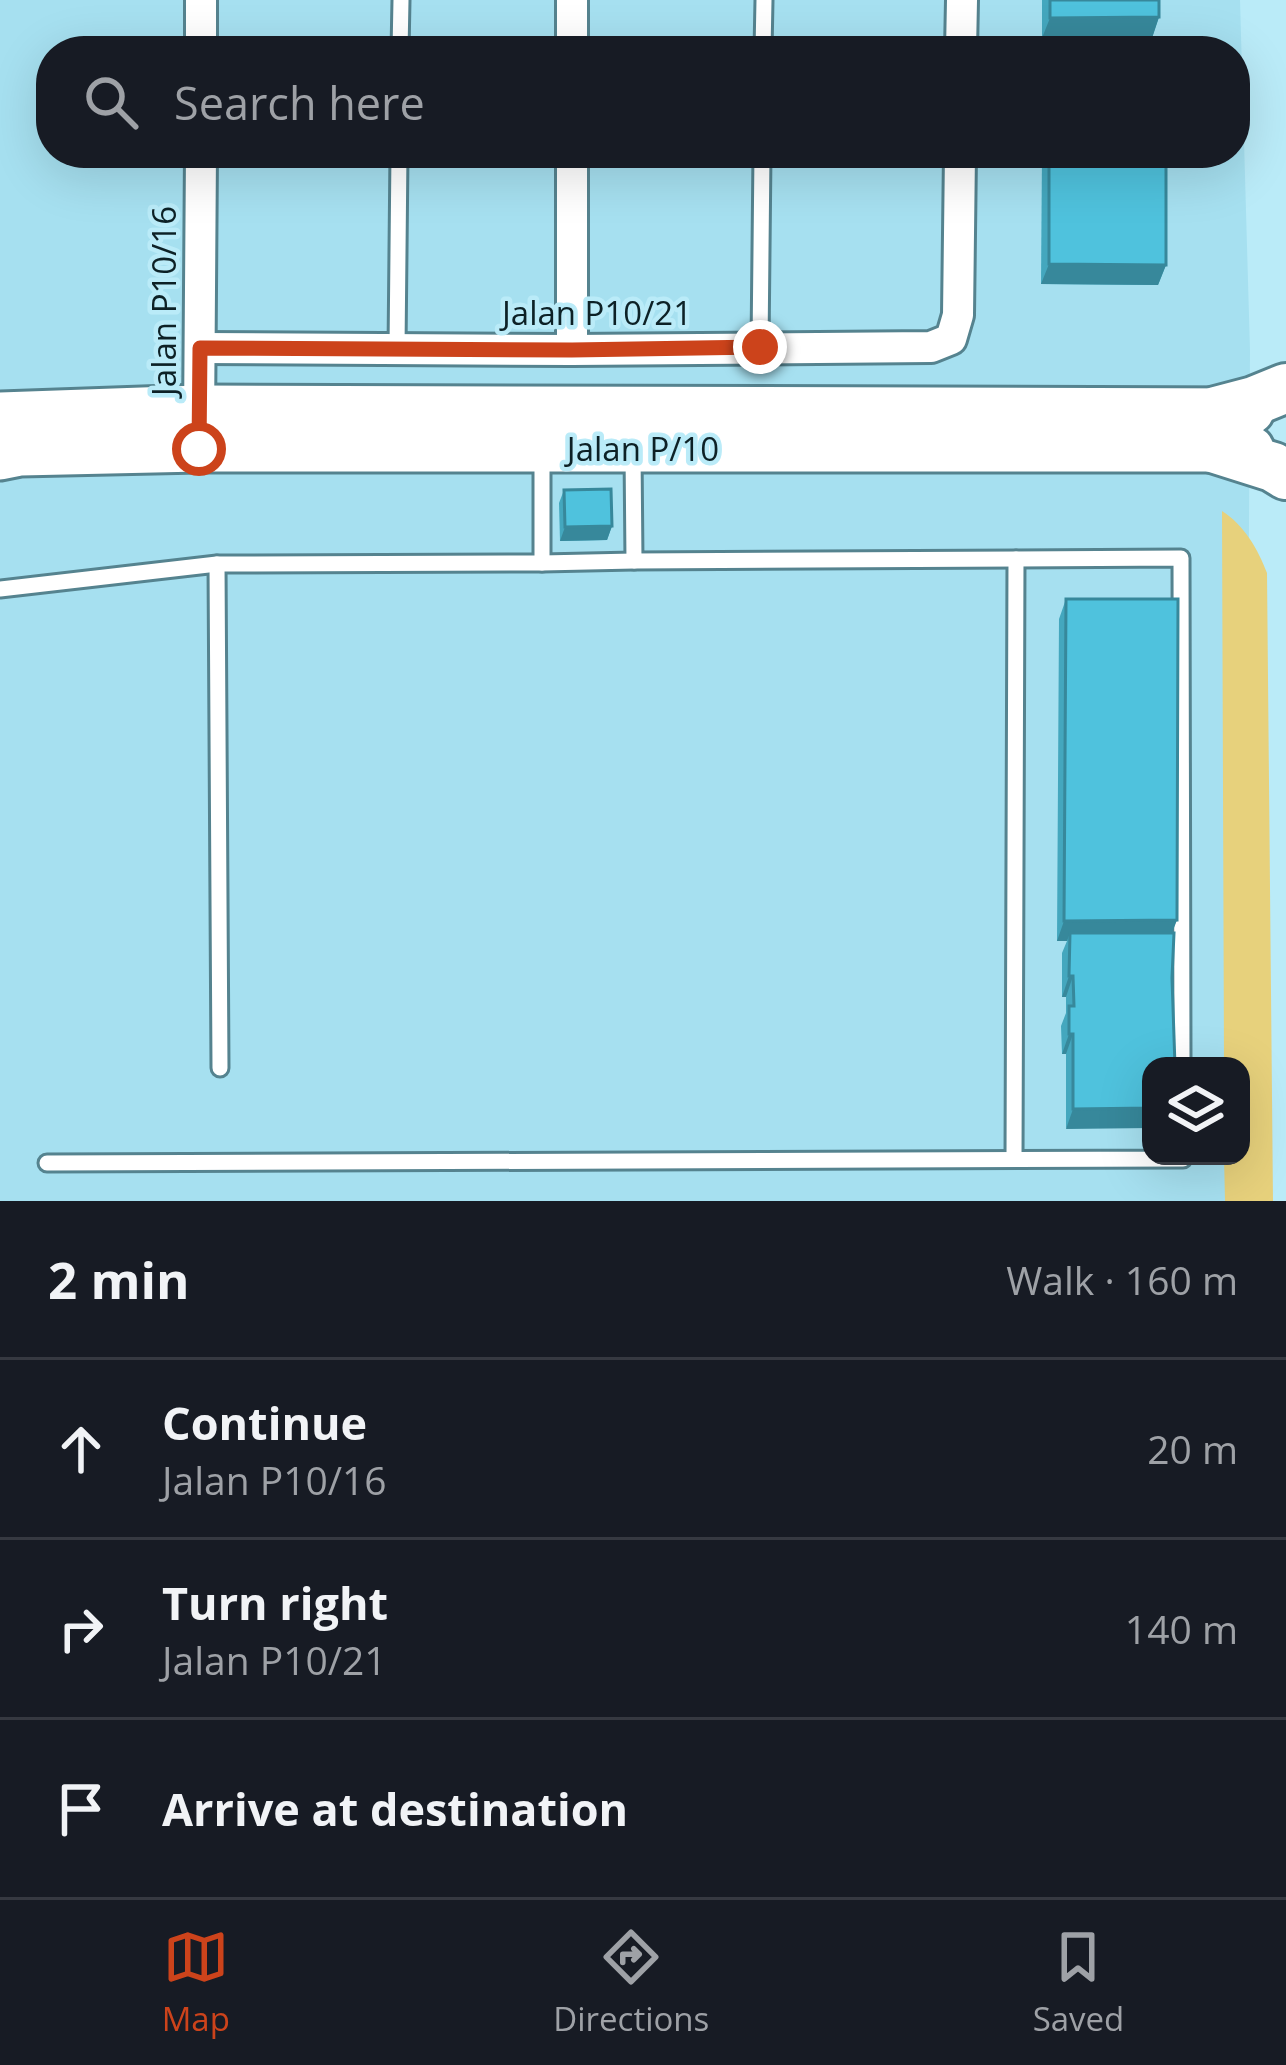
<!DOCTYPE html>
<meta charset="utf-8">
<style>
:root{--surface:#171b24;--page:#242831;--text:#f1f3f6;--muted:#9ea1a6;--line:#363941;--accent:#cc431b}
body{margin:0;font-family:"Open Sans",sans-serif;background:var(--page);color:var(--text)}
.controls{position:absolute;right:36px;bottom:36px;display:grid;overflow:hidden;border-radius:24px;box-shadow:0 12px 48px #0002}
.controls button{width:108px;height:108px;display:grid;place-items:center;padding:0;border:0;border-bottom:3px solid var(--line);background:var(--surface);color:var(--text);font:60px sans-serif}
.stop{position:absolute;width:36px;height:36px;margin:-27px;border:9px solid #cc431b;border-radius:50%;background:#fff}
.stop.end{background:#cc431b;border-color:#fff;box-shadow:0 3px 12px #0008}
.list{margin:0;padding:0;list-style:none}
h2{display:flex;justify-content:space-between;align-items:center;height:156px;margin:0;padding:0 48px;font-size:51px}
h2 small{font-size:39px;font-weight:400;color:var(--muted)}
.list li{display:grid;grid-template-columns:78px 1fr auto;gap:36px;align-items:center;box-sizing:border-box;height:180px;padding:0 48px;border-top:3px solid var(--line)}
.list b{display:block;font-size:45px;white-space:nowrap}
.list p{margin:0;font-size:39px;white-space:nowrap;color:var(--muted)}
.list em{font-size:39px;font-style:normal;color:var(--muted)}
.icon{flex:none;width:66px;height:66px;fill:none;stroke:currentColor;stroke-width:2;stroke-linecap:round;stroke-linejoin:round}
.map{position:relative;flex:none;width:1286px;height:1201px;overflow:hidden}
.search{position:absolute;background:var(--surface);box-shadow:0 12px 48px #0002;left:36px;right:36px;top:36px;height:132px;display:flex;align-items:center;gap:30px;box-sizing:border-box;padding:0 42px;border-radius:48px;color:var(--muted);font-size:45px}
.sheet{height:696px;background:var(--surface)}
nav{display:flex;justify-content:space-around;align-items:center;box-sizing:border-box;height:168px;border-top:3px solid var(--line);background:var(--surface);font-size:33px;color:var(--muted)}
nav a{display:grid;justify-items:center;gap:6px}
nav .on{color:var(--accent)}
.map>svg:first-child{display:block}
</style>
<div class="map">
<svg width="1286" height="1201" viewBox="0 0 1286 1201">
<rect width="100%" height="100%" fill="#baebf8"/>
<path fill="#a6e0f0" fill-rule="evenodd" d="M0,0H1240L1250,351L1245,1201H0ZM51,51H1235V153H51ZM1151,1066H1241V1156H1151Z"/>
<path fill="#e7d17c" d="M1222,511C1244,525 1258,549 1267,573L1273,1201H1225L1224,1156H1241V1066H1224Z"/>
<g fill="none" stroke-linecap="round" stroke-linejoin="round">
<defs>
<g id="lane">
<polyline points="400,51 401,0"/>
<polyline points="763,51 764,0"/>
<polyline points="760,347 762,153"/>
<polyline points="397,349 399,153"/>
<polyline points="633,452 634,561 1181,558 1182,1066"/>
<polyline points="542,563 634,561"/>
<polyline points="217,564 220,1068"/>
<polyline points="0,589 217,564 542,563 542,456"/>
<polyline points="1014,1159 1016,559"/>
<polyline points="47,1163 1183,1159 1183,1156"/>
</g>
<g id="street">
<polyline points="572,0 572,51"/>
<polyline points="201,51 201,0"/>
<polyline points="961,51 962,0"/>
<polyline points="572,153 572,350"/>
<polyline points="200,348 572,350 931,347 951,339 958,315 960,153"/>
<polyline points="199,425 201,153"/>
</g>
<g id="secondary">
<polyline points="0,415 199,408 1251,411"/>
<polyline points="0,457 20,453 199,449 1251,449"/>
</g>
<g id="primary">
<polyline points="1216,411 1254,401 1286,388"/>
<polyline points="1213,448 1273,467 1286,475"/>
</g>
</defs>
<use href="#lane" stroke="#55838f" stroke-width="21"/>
<use href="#street" stroke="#55838f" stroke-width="36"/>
<use href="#secondary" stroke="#55838f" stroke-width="51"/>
<use href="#primary" stroke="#55838f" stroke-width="54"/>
<use href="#lane" stroke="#fff" stroke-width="15"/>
<use href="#street" stroke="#fff" stroke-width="30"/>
<use href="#secondary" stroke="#fff" stroke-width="45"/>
<use href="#primary" stroke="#fff" stroke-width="48"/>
</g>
<g fill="#44a7be">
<polygon points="1042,0 1159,0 1159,17 1152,38 1042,38"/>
<polygon points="1042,153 1166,153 1166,265 1158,285 1041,284"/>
<polygon points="564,490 612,526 607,540 560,541 559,503"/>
<polygon points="1066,599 1177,920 1066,1129 1066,1054 1062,1054 1061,1026 1066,1013 1066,997 1062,997 1062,953 1067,941 1057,941 1059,619"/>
</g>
<g fill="#37889b">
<polygon points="1159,17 1152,38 1042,38 1050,18"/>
<polygon points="1049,264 1166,265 1158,285 1041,284"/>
<polygon points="612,526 607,540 560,541 565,527"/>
<polygon points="1177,920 1169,941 1070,933 1067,941 1057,941 1064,921"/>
<polygon points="1069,976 1073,976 1066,997 1062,997"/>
<polygon points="1069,1034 1073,1034 1066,1054 1062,1054"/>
<polygon points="1151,1108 1151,1128 1066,1129 1073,1109"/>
</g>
<g fill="#4fc2dd" stroke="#37889b" stroke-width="3">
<polygon points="1050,0 1159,0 1159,17 1050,18"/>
<polygon points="1049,153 1166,153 1166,265 1049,264"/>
<polygon points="611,489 612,526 565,527 564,490"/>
<polygon points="1066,599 1178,599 1177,920 1064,921"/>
<polygon points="1070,933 1174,933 1172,978 1175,1066 1151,1066 1151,1108 1073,1109 1073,1034 1069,1034 1069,1006 1074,1006 1073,976 1069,976"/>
</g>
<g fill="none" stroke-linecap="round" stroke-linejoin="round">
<polyline stroke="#cc431b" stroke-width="15" points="199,449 200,348 572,350 760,347"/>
</g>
<g text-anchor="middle" stroke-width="9" stroke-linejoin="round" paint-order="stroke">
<g font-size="33" fill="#0d2126" stroke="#baebf8">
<text transform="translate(164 301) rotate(-90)" y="12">Jalan P10/16</text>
<text x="597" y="325">Jalan P10/21</text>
<text x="643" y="461">Jalan P/10</text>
</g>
</g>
</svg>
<div class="controls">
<button><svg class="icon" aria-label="layers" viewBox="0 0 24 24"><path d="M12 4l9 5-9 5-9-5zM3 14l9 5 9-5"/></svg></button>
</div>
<div class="stop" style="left:199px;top:449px"></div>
<div class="stop end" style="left:760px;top:347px"></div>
<div class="search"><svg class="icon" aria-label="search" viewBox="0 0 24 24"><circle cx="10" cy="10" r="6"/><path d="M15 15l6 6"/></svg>Search here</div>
</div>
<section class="sheet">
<h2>2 min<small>Walk · 160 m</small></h2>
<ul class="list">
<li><svg class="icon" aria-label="ahead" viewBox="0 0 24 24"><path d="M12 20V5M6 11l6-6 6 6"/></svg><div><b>Continue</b><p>Jalan P10/16</p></div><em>20 m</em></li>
<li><svg class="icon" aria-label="right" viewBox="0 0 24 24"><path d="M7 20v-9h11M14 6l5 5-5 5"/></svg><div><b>Turn right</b><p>Jalan P10/21</p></div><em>140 m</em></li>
<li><svg class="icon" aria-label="arrive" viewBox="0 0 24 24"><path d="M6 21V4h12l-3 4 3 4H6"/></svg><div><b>Arrive at destination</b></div></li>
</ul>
</section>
<nav>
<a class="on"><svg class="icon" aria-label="map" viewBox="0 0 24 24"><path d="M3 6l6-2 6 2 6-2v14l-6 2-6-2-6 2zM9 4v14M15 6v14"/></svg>Map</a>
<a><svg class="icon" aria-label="directions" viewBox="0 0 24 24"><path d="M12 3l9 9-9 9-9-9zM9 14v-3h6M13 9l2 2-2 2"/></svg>Directions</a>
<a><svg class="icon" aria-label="saved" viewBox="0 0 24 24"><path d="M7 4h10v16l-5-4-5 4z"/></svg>Saved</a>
</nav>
